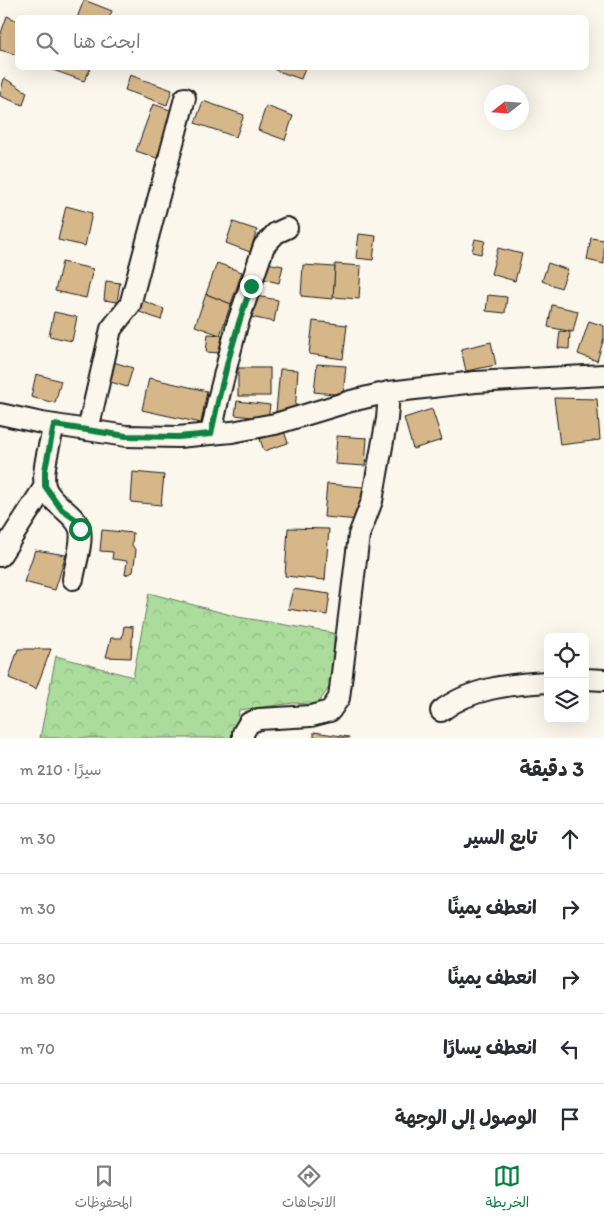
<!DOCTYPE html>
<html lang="ar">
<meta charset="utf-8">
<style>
:root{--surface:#fff;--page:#f2f2f3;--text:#2b2b33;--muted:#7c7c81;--line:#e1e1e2;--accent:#0b8043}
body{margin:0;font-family:Itim,"Playpen Sans Arabic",sans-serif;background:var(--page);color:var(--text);direction:rtl}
.controls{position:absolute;right:15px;bottom:15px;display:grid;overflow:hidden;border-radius:8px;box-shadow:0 5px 20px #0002}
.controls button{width:45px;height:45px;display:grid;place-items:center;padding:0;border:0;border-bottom:1px solid var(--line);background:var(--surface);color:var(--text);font:25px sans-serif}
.compass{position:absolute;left:484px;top:85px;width:45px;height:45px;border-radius:50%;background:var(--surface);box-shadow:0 5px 20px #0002;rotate:253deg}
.stop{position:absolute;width:15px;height:15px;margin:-11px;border:4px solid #0b8043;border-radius:50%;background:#fff}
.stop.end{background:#0b8043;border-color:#fff;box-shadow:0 1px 5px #0008}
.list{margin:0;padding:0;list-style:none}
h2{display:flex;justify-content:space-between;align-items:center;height:65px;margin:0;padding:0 20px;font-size:21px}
h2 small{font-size:16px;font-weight:400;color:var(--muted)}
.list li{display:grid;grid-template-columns:32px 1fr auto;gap:15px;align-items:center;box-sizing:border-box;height:70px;padding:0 20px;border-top:1px solid var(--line)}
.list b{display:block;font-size:19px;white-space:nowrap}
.list em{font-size:16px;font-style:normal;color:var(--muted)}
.icon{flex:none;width:28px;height:28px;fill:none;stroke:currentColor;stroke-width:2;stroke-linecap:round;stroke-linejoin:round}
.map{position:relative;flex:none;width:604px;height:738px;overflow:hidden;direction:ltr}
.search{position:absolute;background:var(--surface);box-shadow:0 5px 20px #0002;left:15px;right:15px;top:15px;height:55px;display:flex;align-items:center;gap:12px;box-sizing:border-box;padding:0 18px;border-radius:8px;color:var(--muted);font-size:19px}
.sheet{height:415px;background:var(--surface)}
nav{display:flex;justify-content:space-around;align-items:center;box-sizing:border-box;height:70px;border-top:1px solid var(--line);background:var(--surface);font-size:14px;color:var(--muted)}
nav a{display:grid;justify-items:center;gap:2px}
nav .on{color:var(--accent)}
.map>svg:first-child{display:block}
</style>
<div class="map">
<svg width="604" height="738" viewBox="0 0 604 738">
<defs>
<pattern id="forest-crowns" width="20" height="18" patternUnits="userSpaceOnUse" patternTransform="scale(1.25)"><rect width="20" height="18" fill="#abdc9c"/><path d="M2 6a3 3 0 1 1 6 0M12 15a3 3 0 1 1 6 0" fill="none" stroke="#93bc86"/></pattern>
</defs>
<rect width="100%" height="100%" fill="#fbf7ec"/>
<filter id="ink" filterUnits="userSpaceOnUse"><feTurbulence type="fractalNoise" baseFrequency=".02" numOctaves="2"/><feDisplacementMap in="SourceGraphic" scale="10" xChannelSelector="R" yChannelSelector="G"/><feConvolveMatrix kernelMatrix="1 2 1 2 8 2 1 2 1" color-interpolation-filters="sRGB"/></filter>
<g filter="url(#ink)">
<polygon fill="url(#forest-crowns)" stroke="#647c5c" points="149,593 238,617 334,633 333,682 317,705 294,703 239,710 236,738 40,738 56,656 133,677"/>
<g fill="#d6b78a" stroke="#1c1c1c">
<polygon points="84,0 112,11 109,18 77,18"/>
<polygon points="7,16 18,21 18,55 0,50 0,36"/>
<polygon points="54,68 91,68 84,81 53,70"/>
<polygon points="276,68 305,68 301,79 275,70"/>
<polygon points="130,75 172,90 167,105 125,90"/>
<polygon points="4,78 27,92 23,105 0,96"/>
<polygon points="203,101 244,115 236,137 195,123"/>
<polygon points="153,104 173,111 157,158 136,151"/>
<polygon points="266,106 293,116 285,140 258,130"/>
<polygon points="66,206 92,213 85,246 58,240"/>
<polygon points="233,222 257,230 250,252 226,243"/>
<polygon points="359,234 376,236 373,260 356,258"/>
<polygon points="591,238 604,240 604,264 587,260"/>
<polygon points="475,239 485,241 481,254 472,252"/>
<polygon points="498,248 522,254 515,281 491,274"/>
<polygon points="62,262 93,269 86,298 55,291"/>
<polygon points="217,263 242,272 231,304 206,294"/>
<polygon points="267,263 283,266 279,283 263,279"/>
<polygon points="548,263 568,270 561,288 542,281"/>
<polygon points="335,264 361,266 359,299 333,297"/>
<polygon points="303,265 335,267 333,299 301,296"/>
<polygon points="106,281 120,283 117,302 104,300"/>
<polygon points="206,294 231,304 220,335 195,326"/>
<polygon points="250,295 278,300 274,322 246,316"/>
<polygon points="488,295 507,297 505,313 486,311"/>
<polygon points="141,300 164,309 161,320 137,311"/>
<polygon points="552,305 578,311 573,332 548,327"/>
<polygon points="54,312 77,317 72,341 49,336"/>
<polygon points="313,321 347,325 343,359 309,354"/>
<polygon points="589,321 604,326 604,338 597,361 578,354"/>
<polygon points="560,331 570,332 569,349 558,348"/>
<polygon points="208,334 222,335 220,353 206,352"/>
<polygon points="491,342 496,365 466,371 461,349"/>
<polygon points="110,361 133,368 127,387 104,380"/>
<polygon points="317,364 346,366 343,395 314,392"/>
<rect x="238" y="368" width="32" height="28"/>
<polygon points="280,369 298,370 295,413 276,412"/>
<polygon points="36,374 61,381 55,403 31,397"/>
<polygon points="149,378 207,391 201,423 142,410"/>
<polygon points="554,398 597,399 600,440 560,445"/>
<polygon points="237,401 270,405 268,419 235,415"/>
<polygon points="432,409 442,440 413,449 404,418"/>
<polygon points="284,431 288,443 264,451 260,439"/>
<polygon points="337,436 367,438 365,466 335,464"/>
<polygon points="133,472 164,475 161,505 131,502"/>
<polygon points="327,484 363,487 360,520 324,517"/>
<polygon points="288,528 329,529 325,580 285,576"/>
<polygon points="102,530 133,533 132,545 136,551 133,572 125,575 127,561 112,559 113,552 100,551"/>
<polygon points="35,550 66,555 55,590 24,582"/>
<polygon points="293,589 330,594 327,615 288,609"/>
<polygon points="124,626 133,627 131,658 106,657 111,638 122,638"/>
<polygon points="18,649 51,649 36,689 9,678"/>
<polygon points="314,732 349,737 349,738 314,738"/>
</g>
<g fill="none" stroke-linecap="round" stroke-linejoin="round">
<defs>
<g id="minor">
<polyline points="0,414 42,423 126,436 178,437 232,432 275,424 351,401 389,392 475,382 604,375"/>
<path d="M54,425C51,440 41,471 45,486C50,504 77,514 80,530C83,542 75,566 73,579"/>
<polyline points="88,430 111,329 130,305 185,98"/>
<polyline points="211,434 218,400 237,325 264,246 276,233 287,228"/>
<polyline points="0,556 45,486"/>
<polyline points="585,679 604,680"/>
<path d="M441,711C470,688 512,684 548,682"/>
<polyline points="243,738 243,733 249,723 259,719 311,716 330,711 339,698 359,535 372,501 387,419 389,392"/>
</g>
</defs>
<use href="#minor" stroke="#1c1c1c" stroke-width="24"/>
<use href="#minor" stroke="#fbf7ec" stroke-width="20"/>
</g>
</g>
<g fill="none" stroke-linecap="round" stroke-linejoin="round" filter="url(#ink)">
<path stroke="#0b8043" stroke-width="6" d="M80,529L75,519L62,510L45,486V470L54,425L126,436L178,437L211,434C221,384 234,335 251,286"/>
</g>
</svg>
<div class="controls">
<button><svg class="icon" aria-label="locate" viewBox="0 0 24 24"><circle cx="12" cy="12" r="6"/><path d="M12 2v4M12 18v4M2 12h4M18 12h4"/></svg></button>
<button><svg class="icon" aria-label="layers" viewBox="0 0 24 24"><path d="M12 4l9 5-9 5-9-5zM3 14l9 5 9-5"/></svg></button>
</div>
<svg class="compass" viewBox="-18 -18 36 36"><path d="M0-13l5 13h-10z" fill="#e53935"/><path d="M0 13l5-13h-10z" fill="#7c7c81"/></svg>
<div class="stop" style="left:80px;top:529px"></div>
<div class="stop end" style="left:251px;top:286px"></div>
<div class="search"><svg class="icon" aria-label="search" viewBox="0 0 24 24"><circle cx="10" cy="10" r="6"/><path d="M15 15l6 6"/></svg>ابحث هنا</div>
</div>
<section class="sheet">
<h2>3 دقيقة<small>سيرًا · 210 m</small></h2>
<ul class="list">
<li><svg class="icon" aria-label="ahead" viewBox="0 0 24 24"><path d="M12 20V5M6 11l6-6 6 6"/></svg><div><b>تابع السير</b></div><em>30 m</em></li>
<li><svg class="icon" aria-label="right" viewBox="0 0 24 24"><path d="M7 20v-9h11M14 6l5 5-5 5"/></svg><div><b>انعطف يمينًا</b></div><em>30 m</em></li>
<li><svg class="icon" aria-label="right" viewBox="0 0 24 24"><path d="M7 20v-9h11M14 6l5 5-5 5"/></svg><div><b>انعطف يمينًا</b></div><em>80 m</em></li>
<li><svg class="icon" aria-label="left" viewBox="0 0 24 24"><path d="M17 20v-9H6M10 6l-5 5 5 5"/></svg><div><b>انعطف يسارًا</b></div><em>70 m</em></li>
<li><svg class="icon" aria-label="arrive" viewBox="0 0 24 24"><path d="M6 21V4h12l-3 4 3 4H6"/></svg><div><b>الوصول إلى الوجهة</b></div></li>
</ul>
</section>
<nav>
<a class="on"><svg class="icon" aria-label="map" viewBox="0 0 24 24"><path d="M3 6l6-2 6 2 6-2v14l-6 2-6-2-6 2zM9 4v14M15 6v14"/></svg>الخريطة</a>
<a><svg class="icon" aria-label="directions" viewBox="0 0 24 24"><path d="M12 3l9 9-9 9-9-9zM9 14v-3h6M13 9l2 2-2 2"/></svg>الاتجاهات</a>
<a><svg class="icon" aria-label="saved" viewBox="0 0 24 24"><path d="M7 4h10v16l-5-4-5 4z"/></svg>المحفوظات</a>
</nav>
